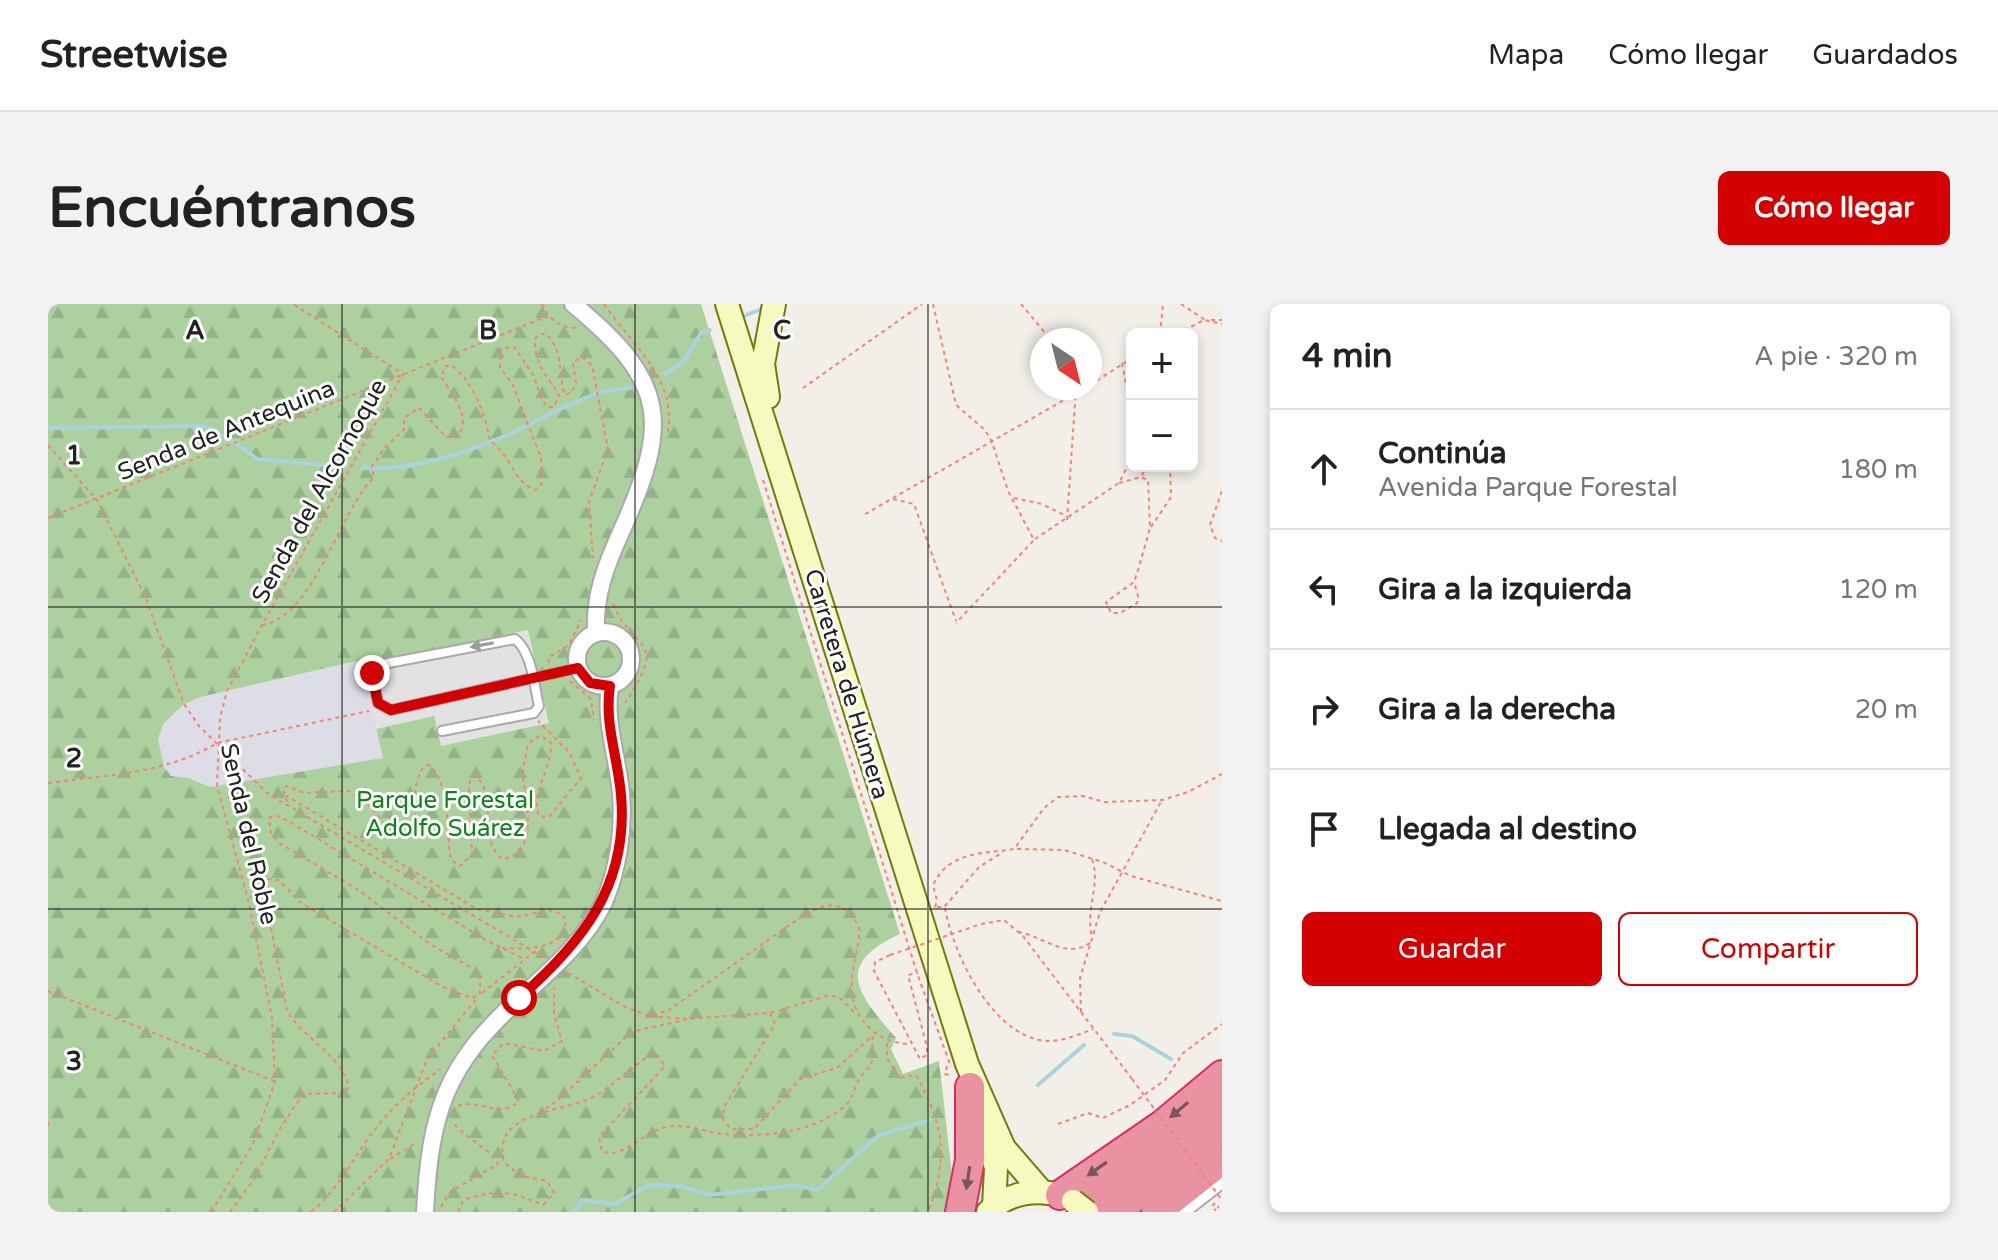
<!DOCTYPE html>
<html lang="es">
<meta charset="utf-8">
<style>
:root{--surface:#fff;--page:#f2f2f2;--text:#222;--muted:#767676;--line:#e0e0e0;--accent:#d40000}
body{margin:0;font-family:"Varela Round",sans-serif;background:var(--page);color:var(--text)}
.controls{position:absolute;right:24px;top:24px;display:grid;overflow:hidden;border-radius:12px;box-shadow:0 4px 12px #0003}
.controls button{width:72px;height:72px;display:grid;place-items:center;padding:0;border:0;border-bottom:2px solid var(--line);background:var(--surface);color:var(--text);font:40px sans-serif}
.compass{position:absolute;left:982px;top:24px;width:72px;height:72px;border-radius:50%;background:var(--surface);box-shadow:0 4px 12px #0003;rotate:145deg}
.stop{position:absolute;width:24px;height:24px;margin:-18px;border:6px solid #d40000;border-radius:50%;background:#fff}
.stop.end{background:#d40000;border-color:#fff;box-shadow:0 2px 8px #0008}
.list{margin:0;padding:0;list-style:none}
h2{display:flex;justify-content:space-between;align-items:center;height:104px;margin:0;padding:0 32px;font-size:34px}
h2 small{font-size:26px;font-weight:400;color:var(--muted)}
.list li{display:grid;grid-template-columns:52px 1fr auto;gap:24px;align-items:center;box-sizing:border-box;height:120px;padding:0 32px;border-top:2px solid var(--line)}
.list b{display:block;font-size:30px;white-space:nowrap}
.list p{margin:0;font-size:26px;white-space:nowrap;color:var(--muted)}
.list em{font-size:26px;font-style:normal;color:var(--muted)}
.actions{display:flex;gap:16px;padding:24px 32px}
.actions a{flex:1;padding:18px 0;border:2px solid var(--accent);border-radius:12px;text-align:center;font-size:28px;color:var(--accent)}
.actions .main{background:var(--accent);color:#fff}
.icon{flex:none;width:44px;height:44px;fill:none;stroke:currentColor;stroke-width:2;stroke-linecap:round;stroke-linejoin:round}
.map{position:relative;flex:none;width:1174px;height:908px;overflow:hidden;border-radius:12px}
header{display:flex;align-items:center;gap:48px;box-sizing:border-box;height:112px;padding:0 40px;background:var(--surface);border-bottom:2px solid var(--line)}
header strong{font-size:38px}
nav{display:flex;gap:44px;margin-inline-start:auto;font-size:28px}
.intro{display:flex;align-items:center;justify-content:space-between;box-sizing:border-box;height:192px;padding:0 48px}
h1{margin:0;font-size:56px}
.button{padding:20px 36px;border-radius:12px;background:var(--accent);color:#fff;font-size:28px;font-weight:700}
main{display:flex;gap:48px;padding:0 48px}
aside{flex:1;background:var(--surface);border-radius:12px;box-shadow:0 4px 12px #0003}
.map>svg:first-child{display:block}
</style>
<header>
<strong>Streetwise</strong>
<nav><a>Mapa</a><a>Cómo llegar</a><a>Guardados</a></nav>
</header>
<div class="intro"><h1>Encuéntranos</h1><a class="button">Cómo llegar</a></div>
<main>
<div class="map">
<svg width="1174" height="908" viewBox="0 0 1174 908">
<defs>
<pattern id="forest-firs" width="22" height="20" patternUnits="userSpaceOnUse" patternTransform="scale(2)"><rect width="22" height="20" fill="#add19e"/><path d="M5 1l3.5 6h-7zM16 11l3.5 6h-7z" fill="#95b388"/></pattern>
</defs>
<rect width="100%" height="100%" fill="#f2efe9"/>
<path fill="url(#forest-firs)" d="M0,0H653L852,630C785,661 809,689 848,734L843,745L855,770L891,757L905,879L899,908H0Z"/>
<polygon fill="#e2e2e2" points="480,326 501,419 393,442 386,412 328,425 314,360"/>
<polygon fill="#dddde8" points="308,357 314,360 335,454 162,483 140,474 123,472 116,463 110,435 115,420 136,400 152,393"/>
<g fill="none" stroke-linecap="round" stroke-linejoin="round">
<g stroke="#aad3df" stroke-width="4">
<polyline points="693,13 714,5"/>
<polyline points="617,70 636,57 653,29 662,26"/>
<polyline points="0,124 157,122 182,135 209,155 296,163"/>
<path d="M314,164C370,168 441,142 490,116C519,102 550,84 583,84"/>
<polyline points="1066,730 1084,732 1123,755"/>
<polyline points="990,781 1036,741"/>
<polyline points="526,908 534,896 567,900 601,881 632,882 662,891 748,881 769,886 831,831 882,816"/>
</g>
<defs>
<path id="lane" d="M394,427L486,409L491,402C486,381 484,348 467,335L330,361L324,369L330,399L343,406L530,364"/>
<g id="street">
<path d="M525,0C621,79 622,119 573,228C558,261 546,292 548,329"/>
<circle cx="556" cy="355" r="27"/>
<path d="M377,908C382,809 397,761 472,694C503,666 538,636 556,598C570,566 576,525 573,490C570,453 556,419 562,382"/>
<polyline points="1132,908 1174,875"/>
</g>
<g id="secondary">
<polyline points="679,0 919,760 956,844 994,888"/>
<polyline points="720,93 715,60 726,0"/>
<polyline points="938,829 948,864 946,902"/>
<path d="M940,908C957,892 979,886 1001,889"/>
</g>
<g id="highway">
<polyline points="1012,891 1114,821 1174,771"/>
<polyline points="912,908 922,856 922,783"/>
<polyline points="1036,908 1174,797"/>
<polyline points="1068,908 1174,823"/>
<polyline points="1108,908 1174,856"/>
</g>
</defs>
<use href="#lane" stroke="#a9a9a9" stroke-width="12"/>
<use href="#street" stroke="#a9a9a9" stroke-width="20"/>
<use href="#secondary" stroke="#707d05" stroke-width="26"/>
<use href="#highway" stroke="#dc2a67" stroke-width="32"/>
<g stroke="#fa8072" stroke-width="2" stroke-dasharray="4 4" stroke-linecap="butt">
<path d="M494,0C501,16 512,24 530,24"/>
<path d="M556,0C583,40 629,74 620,129"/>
<polyline points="885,0 908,101 937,126 944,138 960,187 986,236 908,319"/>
<polyline points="973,0 1003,36"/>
<polyline points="1133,0 1157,16"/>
<polyline points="1163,16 1174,16"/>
<polyline points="1112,30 1115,0"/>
<polyline points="1129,30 1156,16 1174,20"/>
<polyline points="1074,59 1084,111"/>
<polyline points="1042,72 1052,73"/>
<polyline points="1042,81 1084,54"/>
<polyline points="755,84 874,0"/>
<polyline points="0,141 49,196 97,292 136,400 151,422 219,489 495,653"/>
<polyline points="1094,171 1099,162"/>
<polyline points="715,176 869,669 903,763"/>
<polyline points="1071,179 1093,173 1100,176 1102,224 1090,266 1086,278 1058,298 1063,309 1072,309 1089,299 1090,292 1086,278"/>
<polyline points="1174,187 1162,221 1167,234 1174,237"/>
<polyline points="966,194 994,200 1016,211"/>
<polyline points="845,195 866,200 908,317"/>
<polyline points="817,210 1037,84"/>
<polyline points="0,214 500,12"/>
<polyline points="1019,216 1028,84"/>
<polyline points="1103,223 1123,193 1122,162"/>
<polyline points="987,235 1071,179 1084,153"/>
<path d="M565,300C588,353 621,331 577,399"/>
<path d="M214,321C265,314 291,208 326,173L324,162L339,141L356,126V114L371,104L398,133H408C426,115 404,91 393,73L398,62L403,61C426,78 437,110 442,137C462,149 465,178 487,186L494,180L493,154L464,79L452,64L453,44L466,43L486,72L493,95L500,103H506L511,91C500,73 483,56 488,33L497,29C517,47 509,70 517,91L524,88L528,79L525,58L534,53L544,61L560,145L541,198L545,254"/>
<polyline points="501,359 500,354 521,341 533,316"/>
<polyline points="522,377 543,395 546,416"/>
<path d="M0,479C58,471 118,470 169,439L321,407"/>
<path d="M237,491L429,605L468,613L502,606L513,610L518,616C516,647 478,645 454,644"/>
<path d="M239,498L235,486L238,482L256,489L301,487L317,497L347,531L360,535L368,526C367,503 363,482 376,462L381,461C404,481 397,528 403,556L412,562L424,551L421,485L422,477L428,472C451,495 429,534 454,555C493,549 477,498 475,472C475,461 478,451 480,440L492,431L503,439C505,464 482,487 491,512L501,513L533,474L521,448L490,417"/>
<polyline points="969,545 1016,546 1055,558 1083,572 1174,597"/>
<path d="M1044,555C1053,581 1037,603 1044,634"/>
<path d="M887,603L889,597L885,581C901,547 934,550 966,545L996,504L1010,493L1035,492L1057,498L1114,496L1140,488L1174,470"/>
<polyline points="889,603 896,603 931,563 955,548"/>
<path d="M897,604C905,651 947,738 1003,737C1018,736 1032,730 1045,725"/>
<polyline points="933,620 956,616 975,632 1084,775"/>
<path d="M970,628C993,631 1018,656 1042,639"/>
<polyline points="842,651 827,658 826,667 872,755 879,751 879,743 860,671 870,669"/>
<path d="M520,669L579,704L602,712L621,706L753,613C777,598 796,594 811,623C812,641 806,655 804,673C799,710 826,739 862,740"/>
<polyline points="0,687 226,777"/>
<polyline points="434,689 486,648"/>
<polyline points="1033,708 1032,674 1052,608 1114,496"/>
<polyline points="722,709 727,720 676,803 675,815 683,825 706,825 752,775 789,764 822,734"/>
<polyline points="603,712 638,715 722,709 782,691 793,695 809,711"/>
<path d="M839,739V754L851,774L868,771C896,821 901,854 880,908"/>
<polyline points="899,762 897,770 904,772"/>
<path d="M410,802C431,794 452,816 471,797L444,751L456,739L496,747L514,737L506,711V684"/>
<polyline points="491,809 509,797 578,733 591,726 637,716"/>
<polyline points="0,818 0,823"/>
<polyline points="1010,820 1040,809 1055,814 1082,801 1117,776 1135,749 1174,720"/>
<polyline points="342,855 368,839"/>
<path d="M393,903L402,888L450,860C446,848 417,834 405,818"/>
<polyline points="163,908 205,840 227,778 224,714 201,599 169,482 172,414 179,387 214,321 355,70 245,0"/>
<path d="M182,908L207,874L231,826L255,790L297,789L301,783C293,751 256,735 239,707L215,582L218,575L231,576L253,599L395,683L423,694L432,691V673L424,664L382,640L309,585L231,539L223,529L221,514L227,511L242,518L438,636L476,655"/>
<path d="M263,908C292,884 305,853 328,824C345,802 369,781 393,765"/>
<polyline points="286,908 341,855 379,755 430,693"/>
<path d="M410,908L415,896C450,885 462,887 495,901L506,889L499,877L473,872L456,858C442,803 523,810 552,789C570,777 585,762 603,751H609L617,762L551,833L554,847C575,857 596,826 619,823C639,819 656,828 674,830C715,833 765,830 798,801C806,793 806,782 812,774C815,768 820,766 823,760C827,751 823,739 825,729"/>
<polyline points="1169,908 1164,902 1167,899 1174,908"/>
</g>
<use href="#lane" stroke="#fff" stroke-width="8"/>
<use href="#street" stroke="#fff" stroke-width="16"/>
<use href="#secondary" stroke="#f7fabf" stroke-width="22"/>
<use href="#highway" stroke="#e892a2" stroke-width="28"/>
<defs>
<polyline id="secondary-bridge" points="1025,897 1039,908"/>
</defs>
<use href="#secondary-bridge" stroke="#707d05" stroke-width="26" stroke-linecap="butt"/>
<g stroke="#fa8072" stroke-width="2" stroke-dasharray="4 4" stroke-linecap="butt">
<polyline points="842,651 933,620"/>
<polyline points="1084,775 1174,896"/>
</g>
<use href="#secondary-bridge" stroke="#f7fabf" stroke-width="22"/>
</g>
<defs><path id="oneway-solid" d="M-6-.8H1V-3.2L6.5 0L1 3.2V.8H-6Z" transform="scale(2)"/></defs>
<use fill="#9c9c9c" href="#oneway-solid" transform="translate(434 341) rotate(169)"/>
<g fill="#7b545c">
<use href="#oneway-solid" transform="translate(1131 806) rotate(140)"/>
<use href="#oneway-solid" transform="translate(1049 865) rotate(145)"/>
<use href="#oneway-solid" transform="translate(920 874) rotate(98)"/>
</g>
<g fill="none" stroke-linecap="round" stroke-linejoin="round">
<path stroke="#d40000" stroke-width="10" d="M324,369L330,399L343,406L530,364L542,379L562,382C556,419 570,454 573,491C581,580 535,638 471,694"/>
</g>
<path fill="none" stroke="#222" stroke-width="2" stroke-opacity="0.55" d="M294,0V908M587,0V908M880,0V908M0,303H1174M0,605H1174"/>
<g text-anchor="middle" stroke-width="6" stroke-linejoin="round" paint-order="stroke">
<g font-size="24" fill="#222" stroke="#fff">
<text transform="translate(178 126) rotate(-22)" y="8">Senda de Antequina</text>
<text transform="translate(271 187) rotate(-61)" y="8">Senda del Alcornoque</text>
<text transform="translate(799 380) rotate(73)" y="8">Carretera de Húmera</text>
<text transform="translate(201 530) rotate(77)" y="8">Senda del Roble</text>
</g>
<g font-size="24" fill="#0c8416" stroke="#fff">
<text x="397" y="504">Parque Forestal<tspan x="397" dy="28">Adolfo Suárez</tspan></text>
</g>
</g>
<g font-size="26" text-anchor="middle" font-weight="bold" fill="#222" stroke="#fff" stroke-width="6" stroke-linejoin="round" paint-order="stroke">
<text x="147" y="35">A</text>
<text x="440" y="35">B</text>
<text x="734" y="35">C</text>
<text x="26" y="160">1</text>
<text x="26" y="463">2</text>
<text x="26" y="766">3</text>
</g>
</svg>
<div class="controls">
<button>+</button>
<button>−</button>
</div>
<svg class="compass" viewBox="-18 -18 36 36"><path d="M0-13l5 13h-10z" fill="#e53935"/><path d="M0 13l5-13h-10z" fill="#767676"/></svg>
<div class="stop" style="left:471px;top:694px"></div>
<div class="stop end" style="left:324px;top:369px"></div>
</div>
<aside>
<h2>4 min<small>A pie · 320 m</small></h2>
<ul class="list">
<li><svg class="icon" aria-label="ahead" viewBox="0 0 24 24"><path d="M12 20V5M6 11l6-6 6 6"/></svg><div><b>Continúa</b><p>Avenida Parque Forestal</p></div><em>180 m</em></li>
<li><svg class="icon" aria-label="left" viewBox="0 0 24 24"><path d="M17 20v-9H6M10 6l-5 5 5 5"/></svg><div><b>Gira a la izquierda</b></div><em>120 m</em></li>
<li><svg class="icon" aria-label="right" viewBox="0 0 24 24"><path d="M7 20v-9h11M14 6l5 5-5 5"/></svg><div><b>Gira a la derecha</b></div><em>20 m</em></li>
<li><svg class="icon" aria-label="arrive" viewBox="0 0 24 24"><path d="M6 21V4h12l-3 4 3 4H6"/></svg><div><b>Llegada al destino</b></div></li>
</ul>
<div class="actions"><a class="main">Guardar</a><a>Compartir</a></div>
</aside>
</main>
